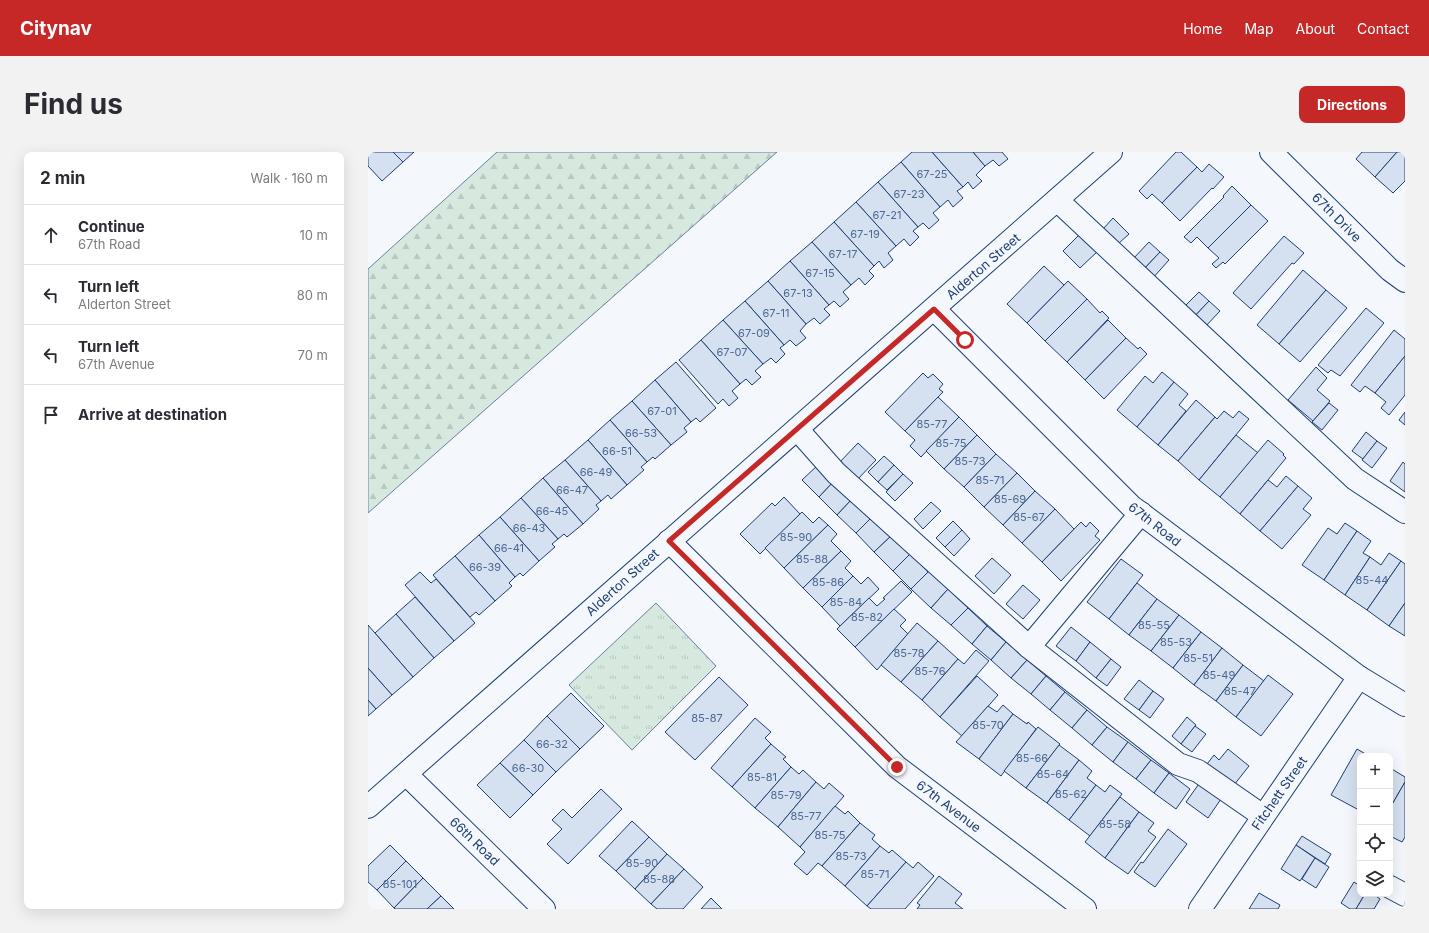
<!DOCTYPE html>
<meta charset="utf-8">
<style>
:root{--surface:#fff;--page:#f2f2f3;--text:#2b2b33;--muted:#7c7c81;--line:#e1e1e2;--accent:#c62828}
body{margin:0;font-family:Inter,sans-serif;background:var(--page);color:var(--text)}
.controls{position:absolute;right:12px;bottom:12px;display:grid;overflow:hidden;border-radius:8px;box-shadow:0 4px 16px #0002}
.controls button{width:36px;height:36px;display:grid;place-items:center;padding:0;border:0;border-bottom:1px solid var(--line);background:var(--surface);color:var(--text);font:20px sans-serif}
.stop{position:absolute;width:12px;height:12px;margin:-9px;border:3px solid #c62828;border-radius:50%;background:#fff}
.stop.end{background:#c62828;border-color:#fff;box-shadow:0 1px 4px #0008}
.list{margin:0;padding:0;list-style:none}
h2{display:flex;justify-content:space-between;align-items:center;height:52px;margin:0;padding:0 16px;font-size:17px}
h2 small{font-size:13px;font-weight:400;color:var(--muted)}
.list li{display:grid;grid-template-columns:26px 1fr auto;gap:12px;align-items:center;box-sizing:border-box;height:60px;padding:0 16px;border-top:1px solid var(--line)}
.list b{display:block;font-size:15px;white-space:nowrap}
.list p{margin:0;font-size:13px;white-space:nowrap;color:var(--muted)}
.list em{font-size:13px;font-style:normal;color:var(--muted)}
.icon{flex:none;width:22px;height:22px;fill:none;stroke:currentColor;stroke-width:2;stroke-linecap:round;stroke-linejoin:round}
.map{position:relative;flex:none;width:1037px;height:757px;overflow:hidden;border-radius:8px}
header{display:flex;align-items:center;gap:24px;box-sizing:border-box;height:56px;padding:0 20px;background:var(--accent);color:#fff}
header strong{font-size:19px}
nav{display:flex;gap:22px;margin-inline-start:auto;font-size:14px}
.intro{display:flex;align-items:center;justify-content:space-between;box-sizing:border-box;height:96px;padding:0 24px}
h1{margin:0;font-size:28px}
.button{padding:10px 18px;border-radius:8px;background:var(--accent);color:#fff;font-size:14px;font-weight:700}
main{display:flex;gap:24px;padding:0 24px}
aside{flex:1;background:var(--surface);border-radius:8px;box-shadow:0 4px 16px #0002}
.map>svg:first-child{display:block}
</style>
<header>
<strong>Citynav</strong>
<nav><a>Home</a><a>Map</a><a>About</a><a>Contact</a></nav>
</header>
<div class="intro"><h1>Find us</h1><a class="button">Directions</a></div>
<main>
<aside>
<h2>2 min<small>Walk · 160 m</small></h2>
<ul class="list">
<li><svg class="icon" aria-label="ahead" viewBox="0 0 24 24"><path d="M12 20V5M6 11l6-6 6 6"/></svg><div><b>Continue</b><p>67th Road</p></div><em>10 m</em></li>
<li><svg class="icon" aria-label="left" viewBox="0 0 24 24"><path d="M17 20v-9H6M10 6l-5 5 5 5"/></svg><div><b>Turn left</b><p>Alderton Street</p></div><em>80 m</em></li>
<li><svg class="icon" aria-label="left" viewBox="0 0 24 24"><path d="M17 20v-9H6M10 6l-5 5 5 5"/></svg><div><b>Turn left</b><p>67th Avenue</p></div><em>70 m</em></li>
<li><svg class="icon" aria-label="arrive" viewBox="0 0 24 24"><path d="M6 21V4h12l-3 4 3 4H6"/></svg><div><b>Arrive at destination</b></div></li>
</ul>
</aside>
<div class="map">
<svg width="1037" height="757" viewBox="0 0 1037 757">
<defs>
<pattern id="grass-tufts" width="24" height="20" patternUnits="userSpaceOnUse"><rect width="24" height="20" fill="#d7e8df"/><path d="M3 7l-1-3M5 7V3M7 7l1-3M15 17l-1-3M17 17v-4M19 17l1-3" fill="none" stroke="#b8c8c3"/></pattern>
<pattern id="forest-firs" width="22" height="20" patternUnits="userSpaceOnUse"><rect width="22" height="20" fill="#d7e8df"/><path d="M5 1l3.5 6h-7zM16 11l3.5 6h-7z" fill="#b8c8c3"/></pattern>
</defs>
<rect width="100%" height="100%" fill="#f4f7fb"/>
<polygon fill="url(#grass-tufts)" stroke="#687fa3" points="288,451 348,514 264,598 201,533"/>
<polygon fill="url(#forest-firs)" stroke="#687fa3" points="129,0 409,0 0,361 0,117"/>
<g fill="#d5e0f0" stroke="#1d3f73">
<polygon points="0,0 25,0 35,10 14,29 0,14"/>
<polygon points="25,0 46,0 35,10"/>
<polygon points="544,0 564,0 595,35 589,39 595,46 585,55 580,48 572,55 533,10"/>
<polygon points="564,0 605,0 617,14 608,23 614,29 605,37 600,30 595,35"/>
<polygon points="605,0 634,0 640,7 631,14 625,8 617,14"/>
<polygon points="808,0 813,0 829,15 794,51 784,42 779,47 771,39"/>
<polygon points="994,0 1029,0 1007,25 988,7"/>
<polygon points="1029,0 1037,0 1037,29 1025,41 1007,25"/>
<polygon points="533,10 572,55 565,61 571,68 561,77 555,71 550,75 510,30"/>
<polygon points="841,12 856,25 845,37 844,36 812,69 794,51 829,15 834,20"/>
<polygon points="510,30 550,75 545,79 551,85 542,94 536,87 528,94 488,50"/>
<polygon points="864,34 883,53 840,96 829,85 823,91 816,85 856,45 855,44"/>
<polygon points="488,50 528,94 520,101 525,108 516,116 511,109 506,114 466,70"/>
<polygon points="883,53 900,69 857,112 855,110 848,116 844,112 851,106 840,96"/>
<polygon points="745,66 761,82 750,92 735,77"/>
<polygon points="466,70 506,114 501,119 506,124 497,133 491,126 483,133 444,90"/>
<polygon points="713,81 730,99 712,116 695,99"/>
<polygon points="916,84 936,101 926,112 924,111 883,157 865,141"/>
<polygon points="444,90 483,133 475,140 481,147 472,155 466,149 461,153 422,109"/>
<polygon points="781,90 792,100 775,118 764,108"/>
<polygon points="792,100 801,108 784,127 775,118"/>
<polygon points="422,109 461,153 456,157 462,163 452,172 446,166 438,172 400,129"/>
<polygon points="676,114 696,133 659,171 639,152"/>
<polygon points="935,118 958,138 911,192 889,173"/>
<polygon points="400,129 438,172 432,179 438,186 428,194 422,188 416,193 377,149"/>
<polygon points="700,129 719,147 677,189 659,171"/>
<polygon points="958,138 979,156 932,210 911,192"/>
<polygon points="831,140 841,149 825,166 815,156"/>
<polygon points="719,147 732,161 734,159 741,166 699,210 677,189"/>
<polygon points="377,149 416,193 412,196 417,202 408,211 403,206 395,212 355,168"/>
<polygon points="841,149 852,159 836,176 825,166"/>
<polygon points="998,156 1016,171 972,224 963,218 960,221 950,213"/>
<polygon points="355,168 395,212 387,219 393,225 384,233 378,227 372,232 333,188"/>
<polygon points="740,168 758,186 717,228 699,210"/>
<polygon points="1026,178 1037,187 1037,204 1007,241 997,234 992,240 983,233"/>
<polygon points="758,186 770,197 772,195 779,202 736,247 717,228"/>
<polygon points="333,188 372,232 364,239 370,246 361,254 355,247 350,252 311,208"/>
<polygon points="1037,204 1037,243 1021,263 1013,256 1018,250 1007,241"/>
<polygon points="308,210 348,256 332,270 328,266 323,270 287,228"/>
<polygon points="948,215 959,226 949,238 962,249 945,269 920,248"/>
<polygon points="794,220 806,230 769,275 749,258 777,224 785,231"/>
<polygon points="555,221 560,226 565,222 575,232 571,237 575,240 537,279 517,260"/>
<polygon points="287,228 323,270 316,276 319,280 303,293 264,249"/>
<polygon points="806,230 820,242 811,253 818,259 790,293 769,275"/>
<polygon points="570,245 591,265 553,305 542,294 547,288 537,279"/>
<polygon points="828,248 847,265 810,309 790,293"/>
<polygon points="264,249 303,293 287,307 285,305 279,310 242,268"/>
<polygon points="961,251 970,258 954,278 944,270"/>
<polygon points="856,259 865,266 871,259 881,267 831,328 810,309 847,265 849,267"/>
<polygon points="1037,260 1037,273 1031,268"/>
<polygon points="591,265 609,283 576,317 558,299"/>
<polygon points="242,268 279,310 273,315 276,318 259,333 220,288"/>
<polygon points="998,280 1009,289 995,307 984,299"/>
<polygon points="609,283 628,302 596,335 576,317"/>
<polygon points="868,283 890,301 852,345 831,328"/>
<polygon points="220,288 259,333 243,347 240,343 233,349 197,308"/>
<polygon points="900,288 916,302 915,303 918,306 872,362 852,345"/>
<polygon points="1009,289 1019,296 1004,316 994,308"/>
<polygon points="490,291 508,308 489,328 471,311"/>
<polygon points="628,302 649,321 616,355 596,335"/>
<polygon points="516,304 526,313 510,330 500,320"/>
<polygon points="197,308 233,349 228,353 231,357 215,372 175,326"/>
<polygon points="1035,310 1037,312 1037,340 1022,329"/>
<polygon points="451,312 467,328 451,345 434,328"/>
<polygon points="526,313 535,322 519,338 510,330"/>
<polygon points="649,321 667,339 635,373 616,355"/>
<polygon points="535,322 545,331 527,349 518,340"/>
<polygon points="918,324 930,334 892,379 872,362 900,328 909,335"/>
<polygon points="175,326 215,372 199,385 196,382 190,387 153,346"/>
<polygon points="467,328 485,346 469,363 451,345"/>
<polygon points="930,334 944,346 935,357 943,363 914,397 892,379"/>
<polygon points="667,339 687,357 654,391 635,373"/>
<polygon points="416,345 432,362 392,402 372,382 404,351 407,354"/>
<polygon points="153,346 190,387 184,392 187,395 171,409 132,365"/>
<polygon points="485,346 504,365 488,381 469,363"/>
<polygon points="563,350 573,359 555,377 546,367"/>
<polygon points="687,357 706,377 674,410 654,391"/>
<polygon points="434,360 445,371 451,365 460,373 416,416 397,396"/>
<polygon points="132,365 171,409 155,424 152,421 147,425 111,383"/>
<polygon points="504,365 523,384 506,400 488,381"/>
<polygon points="585,369 594,378 577,395 568,386"/>
<polygon points="713,370 718,375 722,370 731,379 727,384 732,388 693,429 674,410"/>
<polygon points="977,371 989,379 956,428 934,413 960,376 969,382"/>
<polygon points="460,373 469,382 463,389 473,399 435,436 416,416"/>
<polygon points="594,378 602,387 586,404 577,395"/>
<polygon points="989,379 1003,389 995,401 1002,405 977,443 956,428"/>
<polygon points="111,383 147,425 141,431 144,434 127,449 87,404"/>
<polygon points="523,384 542,402 525,419 506,400"/>
<polygon points="473,399 483,409 477,416 485,424 454,455 435,436"/>
<polygon points="1021,401 1033,409 999,458 977,443 1002,405 1013,413"/>
<polygon points="542,402 560,420 543,437 525,419"/>
<polygon points="87,404 127,449 111,463 108,460 102,465 65,423"/>
<polygon points="624,406 643,423 626,442 607,424"/>
<polygon points="753,407 775,423 741,467 719,450"/>
<polygon points="1033,409 1037,412 1037,451 1021,474 999,458"/>
<polygon points="561,419 580,437 563,456 543,437"/>
<polygon points="52,420 63,431 68,427 107,471 86,489 37,433"/>
<polygon points="485,424 493,432 500,425 511,437 472,474 454,455"/>
<polygon points="533,429 544,440 487,495 469,477 501,446 509,454 517,447 515,446"/>
<polygon points="769,431 789,447 761,483 741,467"/>
<polygon points="655,433 672,448 655,467 638,452"/>
<polygon points="580,437 600,456 583,473 563,456"/>
<polygon points="47,445 86,489 66,506 28,462"/>
<polygon points="789,447 811,463 783,499 761,483"/>
<polygon points="1037,451 1037,484 1021,474"/>
<polygon points="600,456 619,474 604,492 583,473"/>
<polygon points="526,457 538,468 532,474 540,482 509,518 487,495"/>
<polygon points="28,462 66,506 45,525 7,481"/>
<polygon points="811,463 833,480 805,516 783,499"/>
<polygon points="549,471 570,489 533,530 513,513"/>
<polygon points="0,473 45,525 24,543 0,516"/>
<polygon points="619,474 638,490 623,508 604,492"/>
<polygon points="703,475 722,490 708,509 688,494"/>
<polygon points="833,480 854,496 826,533 805,516"/>
<polygon points="570,489 590,507 554,548 533,530"/>
<polygon points="638,490 659,508 643,526 623,508"/>
<polygon points="722,490 743,507 728,526 708,509"/>
<polygon points="854,496 875,513 848,549 826,533"/>
<polygon points="608,498 621,509 572,565 554,548 590,507 596,512"/>
<polygon points="743,507 753,515 739,534 728,526"/>
<polygon points="659,508 678,524 663,542 643,526"/>
<polygon points="875,513 896,529 868,565 848,549"/>
<polygon points="0,516 24,543 8,557 0,548"/>
<polygon points="900,523 925,542 893,584 868,565"/>
<polygon points="609,524 630,543 594,584 572,565"/>
<polygon points="678,524 697,540 682,558 663,542"/>
<polygon points="351,525 380,553 327,608 297,580"/>
<polygon points="771,528 785,539 771,558 756,547"/>
<polygon points="785,539 796,547 782,566 771,558"/>
<polygon points="697,540 719,558 704,576 682,558"/>
<polygon points="203,541 236,574 212,597 179,564"/>
<polygon points="0,548 8,557 0,564"/>
<polygon points="635,553 645,562 611,607 588,590 620,554 629,560"/>
<polygon points="719,558 739,575 724,593 704,576"/>
<polygon points="645,562 659,572 660,570 668,577 633,624 611,607"/>
<polygon points="179,564 212,597 188,620 156,588"/>
<polygon points="819,565 828,573 813,592 804,584"/>
<polygon points="387,566 403,580 397,586 403,592 364,635 343,616"/>
<polygon points="827,574 838,582 824,600 813,592"/>
<polygon points="670,575 692,592 658,636 636,619"/>
<polygon points="739,575 760,590 745,610 724,593"/>
<polygon points="156,588 188,620 165,643 132,611"/>
<polygon points="760,590 783,608 768,627 745,610"/>
<polygon points="403,592 418,605 415,607 423,615 387,656 364,635"/>
<polygon points="691,593 711,608 679,651 658,636"/>
<polygon points="860,597 881,614 866,633 839,612 846,603 851,608"/>
<polygon points="989,597 1001,604 992,604 992,651 989,657 963,643"/>
<polygon points="711,608 724,619 719,626 728,633 701,668 679,651"/>
<polygon points="783,608 801,621 786,641 768,627"/>
<polygon points="132,611 165,643 142,666 109,633"/>
<polygon points="423,615 431,622 435,618 448,630 410,675 387,656"/>
<polygon points="1022,616 1037,625 1037,630 1022,656"/>
<polygon points="801,621 822,637 808,657 786,641"/>
<polygon points="833,629 855,644 840,666 818,650"/>
<polygon points="448,630 456,637 461,631 476,644 432,695 410,675"/>
<polygon points="1037,630 1037,685 1034,690 1022,684 1022,656"/>
<polygon points="728,633 737,640 742,633 754,642 722,684 701,668"/>
<polygon points="233,637 254,657 200,712 179,692 194,677 184,668 195,657 204,666"/>
<polygon points="752,645 771,660 737,706 717,690"/>
<polygon points="467,654 477,662 480,659 492,671 454,714 450,711 439,723 426,712 437,700 432,695"/>
<polygon points="771,660 786,671 780,679 788,685 760,722 737,706"/>
<polygon points="264,669 281,685 248,719 231,704"/>
<polygon points="492,671 507,683 504,687 512,694 477,734 454,714"/>
<polygon points="800,677 819,692 787,735 766,720 773,710 775,711"/>
<polygon points="934,684 963,702 957,712 928,693"/>
<polygon points="281,685 299,702 267,737 248,719"/>
<polygon points="22,693 38,709 9,738 0,730 0,714"/>
<polygon points="928,693 947,706 932,729 913,717"/>
<polygon points="512,694 521,701 524,698 538,710 499,754 477,734"/>
<polygon points="299,702 316,717 283,752 267,737"/>
<polygon points="947,706 961,715 948,736 934,727"/>
<polygon points="38,709 55,726 26,756 9,738"/>
<polygon points="538,710 545,716 550,710 566,724 537,757 503,757 499,754"/>
<polygon points="316,717 335,735 315,757 289,757 283,752"/>
<polygon points="571,724 594,742 587,751 595,757 549,757 552,753 549,751"/>
<polygon points="55,726 73,744 59,757 27,757 26,756"/>
<polygon points="986,730 992,734 992,742 997,742 988,757 982,757 973,751"/>
<polygon points="891,741 912,753 910,757 881,757"/>
<polygon points="997,742 1005,742 1012,747 1006,757 988,757"/>
<polygon points="73,744 86,757 59,757"/>
<polygon points="343,746 354,757 333,757"/>
</g>
<g fill="none" stroke-linecap="round" stroke-linejoin="round">
<defs>
<g id="minor">
<polyline points="903,0 1022,118 1037,129"/>
<polyline points="689,48 987,327 1037,360"/>
<polyline points="566,157 763,354 991,525 1037,553"/>
<polyline points="429,277 468,321 661,495 810,612 830,619 895,664"/>
<polyline points="301,389 529,615 717,757"/>
<polyline points="661,495 773,361"/>
<polyline points="38,622 176,757"/>
<polyline points="0,655 743,0"/>
<polyline points="1022,735 1037,743"/>
<polyline points="832,757 991,525"/>
</g>
</defs>
<use href="#minor" stroke="#1d3f73" stroke-width="24"/>
<use href="#minor" stroke="#f4f7fb" stroke-width="22"/>
</g>
<g fill="none" stroke-linecap="round" stroke-linejoin="round">
<polyline stroke="#c62828" stroke-width="5" points="529,615 301,389 566,157 597,188"/>
</g>
<g text-anchor="middle" stroke-width="3" stroke-linejoin="round" paint-order="stroke">
<g font-size="11" fill="#4b6792">
<text x="564" y="26">67-25</text>
<text x="541" y="46">67-23</text>
<text x="519" y="67">67-21</text>
<text x="497" y="86">67-19</text>
<text x="475" y="106">67-17</text>
<text x="452" y="125">67-15</text>
<text x="430" y="145">67-13</text>
<text x="408" y="165">67-11</text>
<text x="386" y="185">67-09</text>
<text x="364" y="204">67-07</text>
<text x="294" y="263">67-01</text>
<text x="564" y="276">85-77</text>
<text x="273" y="285">66-53</text>
<text x="583" y="295">85-75</text>
<text x="249" y="303">66-51</text>
<text x="602" y="313">85-73</text>
<text x="228" y="324">66-49</text>
<text x="622" y="332">85-71</text>
<text x="204" y="342">66-47</text>
<text x="642" y="351">85-69</text>
<text x="184" y="363">66-45</text>
<text x="661" y="369">85-67</text>
<text x="161" y="380">66-43</text>
<text x="428" y="389">85-90</text>
<text x="141" y="400">66-41</text>
<text x="444" y="411">85-88</text>
<text x="117" y="419">66-39</text>
<text x="1004" y="432">85-44</text>
<text x="460" y="434">85-86</text>
<text x="478" y="454">85-84</text>
<text x="499" y="469">85-82</text>
<text x="786" y="477">85-55</text>
<text x="808" y="494">85-53</text>
<text x="541" y="505">85-78</text>
<text x="830" y="510">85-51</text>
<text x="562" y="523">85-76</text>
<text x="851" y="527">85-49</text>
<text x="872" y="543">85-47</text>
<text x="339" y="570">85-87</text>
<text x="620" y="577">85-70</text>
<text x="184" y="596">66-32</text>
<text x="664" y="610">85-66</text>
<text x="160" y="620">66-30</text>
<text x="685" y="626">85-64</text>
<text x="394" y="629">85-81</text>
<text x="703" y="646">85-62</text>
<text x="418" y="647">85-79</text>
<text x="438" y="668">85-77</text>
<text x="747" y="676">85-58</text>
<text x="462" y="687">85-75</text>
<text x="483" y="708">85-73</text>
<text x="274" y="715">85-90</text>
<text x="507" y="726">85-71</text>
<text x="291" y="731">85-88</text>
<text x="32" y="736">85-101</text>
</g>
<g font-size="13" fill="#1d3f73" stroke="#f4f7fb">
<text transform="translate(969 65) rotate(45)" y="5">67th Drive</text>
<text transform="translate(615 114) rotate(-41)" y="5">Alderton Street</text>
<text transform="translate(787 372) rotate(38)" y="5">67th Road</text>
<text transform="translate(254 430) rotate(-42)" y="5">Alderton Street</text>
<text transform="translate(911 641) rotate(-55)" y="5">Fitchett Street</text>
<text transform="translate(581 654) rotate(37)" y="5">67th Avenue</text>
<text transform="translate(107 689) rotate(44)" y="5">66th Road</text>
</g>
</g>
</svg>
<div class="controls">
<button>+</button>
<button>−</button>
<button><svg class="icon" aria-label="locate" viewBox="0 0 24 24"><circle cx="12" cy="12" r="6"/><path d="M12 2v4M12 18v4M2 12h4M18 12h4"/></svg></button>
<button><svg class="icon" aria-label="layers" viewBox="0 0 24 24"><path d="M12 4l9 5-9 5-9-5zM3 14l9 5 9-5"/></svg></button>
</div>
<div class="stop" style="left:597px;top:188px"></div>
<div class="stop end" style="left:529px;top:615px"></div>
</div>
</main>
